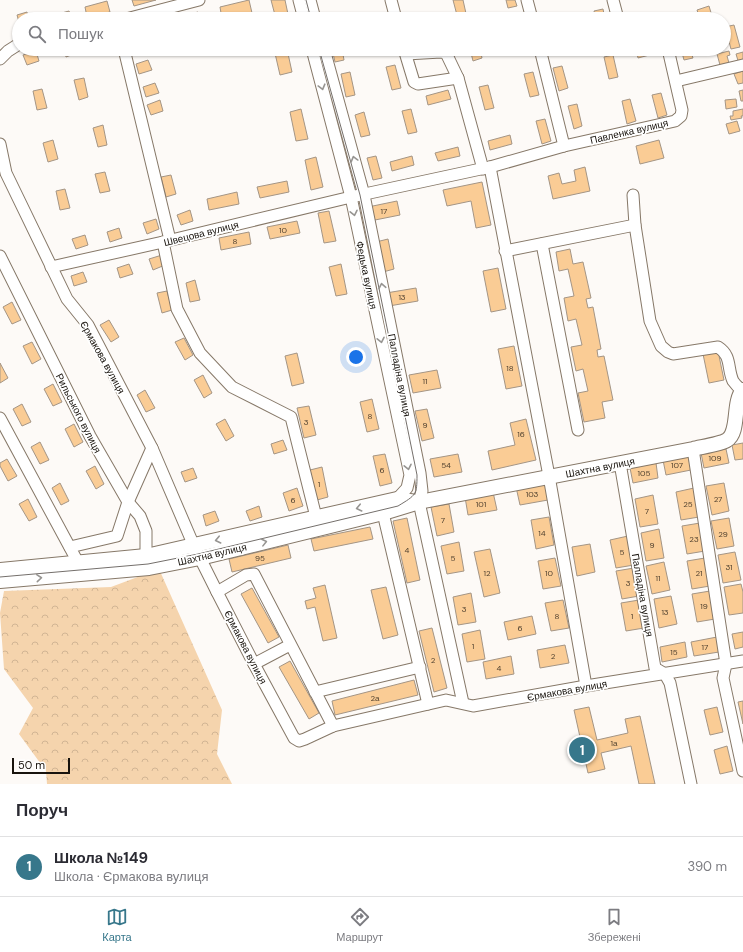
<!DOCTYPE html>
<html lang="uk">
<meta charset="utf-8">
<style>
:root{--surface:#fff;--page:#f2f2f3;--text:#2b2b33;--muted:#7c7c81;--line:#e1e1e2;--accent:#37778b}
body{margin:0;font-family:"DM Sans",sans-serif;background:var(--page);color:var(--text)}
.scale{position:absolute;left:12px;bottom:10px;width:58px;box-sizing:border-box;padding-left:4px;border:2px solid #18130d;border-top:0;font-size:11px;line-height:14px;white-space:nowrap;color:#18130d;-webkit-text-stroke:3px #fff;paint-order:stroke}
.you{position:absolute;left:356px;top:357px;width:14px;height:14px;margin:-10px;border:3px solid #fff;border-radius:50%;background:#1a73e8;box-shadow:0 0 0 6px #1a73e833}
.badge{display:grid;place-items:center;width:26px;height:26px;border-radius:50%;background:var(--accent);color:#fff;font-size:13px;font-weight:700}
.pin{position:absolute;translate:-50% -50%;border:2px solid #fff;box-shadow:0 1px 4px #0006}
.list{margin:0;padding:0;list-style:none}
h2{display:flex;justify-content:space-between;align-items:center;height:52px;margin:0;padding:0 16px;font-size:17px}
h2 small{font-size:13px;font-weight:400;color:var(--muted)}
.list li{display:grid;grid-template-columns:26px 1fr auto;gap:12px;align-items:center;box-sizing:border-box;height:60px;padding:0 16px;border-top:1px solid var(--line)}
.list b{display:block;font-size:15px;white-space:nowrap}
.list p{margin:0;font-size:13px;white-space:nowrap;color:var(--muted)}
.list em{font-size:13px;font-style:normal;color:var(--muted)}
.icon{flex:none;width:22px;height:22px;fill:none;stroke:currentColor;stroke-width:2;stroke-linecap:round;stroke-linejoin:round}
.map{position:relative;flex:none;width:743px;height:784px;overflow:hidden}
.search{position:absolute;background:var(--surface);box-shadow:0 1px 3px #0004;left:12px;right:12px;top:12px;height:44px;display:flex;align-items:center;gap:10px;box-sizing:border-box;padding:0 14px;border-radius:22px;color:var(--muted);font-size:15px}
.sheet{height:112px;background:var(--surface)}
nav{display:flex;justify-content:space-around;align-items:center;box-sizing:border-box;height:56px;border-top:1px solid var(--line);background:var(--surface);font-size:11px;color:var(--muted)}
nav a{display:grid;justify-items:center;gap:2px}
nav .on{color:var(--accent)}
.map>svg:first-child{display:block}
</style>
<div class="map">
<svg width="743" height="784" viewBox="0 0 743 784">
<defs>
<pattern id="forest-crowns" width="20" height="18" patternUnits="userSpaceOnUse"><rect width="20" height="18" fill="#f5d4ad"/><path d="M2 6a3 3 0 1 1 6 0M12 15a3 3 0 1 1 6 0" fill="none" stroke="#d1b594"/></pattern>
</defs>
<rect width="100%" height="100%" fill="#fdfaf7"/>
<polygon fill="url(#forest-crowns)" points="159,569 222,710 217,754 232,784 47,784 46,771 19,734 33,708 4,669 0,613 4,591 111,587"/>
<g fill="#facc95" stroke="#a49585">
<polygon points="132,0 156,0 134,6"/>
<polygon points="249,0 252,13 228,19 222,19 220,7"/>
<polygon points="271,0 285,0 289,19 276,19"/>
<polygon points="453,0 463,0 467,18 458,19"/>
<polygon points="506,0 515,0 517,6 508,8"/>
<polygon points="107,1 110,12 87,17 85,7"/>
<polygon points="709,6 712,16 700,19 697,10"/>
<polygon points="603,9 605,19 596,19 594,11"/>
<polygon points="69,11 72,19 48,19 47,17"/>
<polygon points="27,12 28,19 19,19 19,22 17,15"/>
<polygon points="198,12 200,19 171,19"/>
<polygon points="734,25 740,47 731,49 725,27"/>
<polygon points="64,49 77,49 79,52 66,57"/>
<polygon points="274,49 287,49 292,72 280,75"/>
<polygon points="332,49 342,49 344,60 335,62"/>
<polygon points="470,49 480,49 482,58 473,61"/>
<polygon points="636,49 660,49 661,52 638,58"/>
<polygon points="681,49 690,49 693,58 684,60"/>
<polygon points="36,51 39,61 27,65 23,55"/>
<polygon points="729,51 730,55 727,56 729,63 720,65 717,54"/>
<polygon points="743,52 743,62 739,64 736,54"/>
<polygon points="613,55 618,77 609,79 604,57"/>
<polygon points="148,60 152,70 139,74 136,64"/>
<polygon points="395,65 401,88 392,90 386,67"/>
<polygon points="562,66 568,88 559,91 553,68"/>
<polygon points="743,71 743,83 738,84 734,74"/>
<polygon points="350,72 355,95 346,97 341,74"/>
<polygon points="533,72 539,95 530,97 524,74"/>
<polygon points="84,78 88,97 79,100 74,80"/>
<polygon points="155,83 159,93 146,97 143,87"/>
<polygon points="488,85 494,108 485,110 479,87"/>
<polygon points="42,89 47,108 37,110 33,91"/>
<polygon points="448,90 451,99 428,105 426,96"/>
<polygon points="743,90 743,101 741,101 739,91"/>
<polygon points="661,93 667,115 658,118 652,95"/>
<polygon points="630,99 636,121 627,124 622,101"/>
<polygon points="736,99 737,107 726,109 725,100"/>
<polygon points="160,100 163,111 151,115 147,105"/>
<polygon points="577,104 582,126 574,129 568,106"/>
<polygon points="301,109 308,139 296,141 290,112"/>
<polygon points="411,109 417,132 408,134 402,111"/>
<polygon points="743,109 743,116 741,116 742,118 731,120 730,116 733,116 733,111"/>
<polygon points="364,112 370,135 361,137 355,115"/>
<polygon points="545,119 551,141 542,144 536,121"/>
<polygon points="737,121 740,131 729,134 726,124"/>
<polygon points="103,125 107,145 98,147 93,128"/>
<polygon points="510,135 512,144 490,150 488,141"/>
<polygon points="53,140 58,159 48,162 43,143"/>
<polygon points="659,140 664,158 640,164 636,146"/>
<polygon points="458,147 460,156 438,161 435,153"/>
<polygon points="376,156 382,178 373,180 367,158"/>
<polygon points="412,156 414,165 392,171 390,162"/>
<polygon points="316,157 323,187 311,190 305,160"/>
<polygon points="585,167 590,191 553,199 548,176 559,173 562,184 576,181 574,170"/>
<polygon points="105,172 110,191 100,193 95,174"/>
<polygon points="171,175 176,194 166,197 161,177"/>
<polygon points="287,181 289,192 260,198 257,187"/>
<polygon points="482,182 491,225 476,228 471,201 447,206 443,190"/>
<polygon points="65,189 70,208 60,210 56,191"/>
<polygon points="237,192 239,204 209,210 207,199"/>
<polygon points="397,201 400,215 370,221 368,207"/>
<polygon points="190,210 193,221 181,225 177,215"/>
<polygon points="329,211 336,241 324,243 318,213"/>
<polygon points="156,219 159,229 147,234 143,223"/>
<polygon points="297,221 300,233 270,239 267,227"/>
<polygon points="119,228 122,238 110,242 107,232"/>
<polygon points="249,232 251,244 221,250 219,238"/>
<polygon points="85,235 88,245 76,249 72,239"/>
<polygon points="388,239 394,269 383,272 376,242"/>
<polygon points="570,249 573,264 583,262 591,298 586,299 588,308 593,307 601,349 597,350 598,357 604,356 613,400 602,402 605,418 584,422 578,393 588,391 583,369 576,371 571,347 582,345 576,319 568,321 564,298 574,296 568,269 559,271 556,252"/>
<polygon points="162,255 165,265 153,270 149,259"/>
<polygon points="129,264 133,274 120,278 117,268"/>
<polygon points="341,264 347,294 336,296 329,267"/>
<polygon points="498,268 506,309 491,312 483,271"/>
<polygon points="83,272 87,282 74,286 71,276"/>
<polygon points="195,280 200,300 190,302 186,283"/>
<polygon points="416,288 418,301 389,306 386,293"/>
<polygon points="167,291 172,310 162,313 157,293"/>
<polygon points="12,302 21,320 12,324 3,307"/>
<polygon points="109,320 119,337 111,342 100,325"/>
<polygon points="184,338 193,355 185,360 175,342"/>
<polygon points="32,342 41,359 32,364 23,346"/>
<polygon points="514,346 522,386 506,389 498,349"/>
<polygon points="718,351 724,380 709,383 703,354"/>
<polygon points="297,353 304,383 292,386 285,356"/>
<polygon points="0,363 8,378 0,383"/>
<polygon points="437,370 441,388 413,393 409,375"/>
<polygon points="203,375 212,393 204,398 194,380"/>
<polygon points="53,384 62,402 53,406 44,389"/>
<polygon points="145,390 155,408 146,412 137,395"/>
<polygon points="372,399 379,429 367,432 360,402"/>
<polygon points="22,404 31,422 22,426 13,409"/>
<polygon points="309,406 316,435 304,438 297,408"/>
<polygon points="427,409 434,438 422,441 415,411"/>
<polygon points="225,419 234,436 226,441 216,424"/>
<polygon points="526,419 536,460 492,470 488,451 515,445 510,423"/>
<polygon points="74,424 83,442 74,447 65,429"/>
<polygon points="283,440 287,450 274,454 271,444"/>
<polygon points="40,442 49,460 40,464 31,447"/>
<polygon points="743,443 743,459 735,460 732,445"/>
<polygon points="726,449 729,463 704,468 701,453"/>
<polygon points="385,454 392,483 380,486 373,456"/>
<polygon points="458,454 462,472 434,477 430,459"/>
<polygon points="688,455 691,470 666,475 663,460"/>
<polygon points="7,459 17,476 8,481 0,466 0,463"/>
<polygon points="656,463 658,478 633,483 630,468"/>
<polygon points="95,466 104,484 96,489 86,471"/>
<polygon points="322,467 328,497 317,500 310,470"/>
<polygon points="193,468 197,478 185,482 181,472"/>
<polygon points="545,482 548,500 520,505 516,487"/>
<polygon points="60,483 69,501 61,505 52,488"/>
<polygon points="724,483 729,511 712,515 706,486"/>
<polygon points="297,488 303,506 289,511 283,493"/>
<polygon points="694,488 699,517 681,520 676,492"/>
<polygon points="493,492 497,510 468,515 465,497"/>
<polygon points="653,495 658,524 640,527 635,499"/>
<polygon points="28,499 37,517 29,521 19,504"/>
<polygon points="449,504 454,532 437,536 431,507"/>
<polygon points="259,506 262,517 250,521 246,511"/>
<polygon points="215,511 219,521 206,526 203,515"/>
<polygon points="549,517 554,545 536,549 531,520"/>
<polygon points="407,518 420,580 407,583 393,521"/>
<polygon points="729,518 734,546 717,549 711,521"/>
<polygon points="700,523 705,551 687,554 682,526"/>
<polygon points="370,527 373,539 314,551 311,539"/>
<polygon points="659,529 664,558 646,561 641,533"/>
<polygon points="628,536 634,565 616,568 610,540"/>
<polygon points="459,542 464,571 447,574 441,546"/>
<polygon points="590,544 595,572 577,576 572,547"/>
<polygon points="288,545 291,558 232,572 229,559"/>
<polygon points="490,549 500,593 484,597 474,552"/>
<polygon points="735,552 741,580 723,583 718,555"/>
<polygon points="555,558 561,586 543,589 538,561"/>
<polygon points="705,558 710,586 692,589 687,561"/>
<polygon points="664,562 670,590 652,594 646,566"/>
<polygon points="634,568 639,596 622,599 616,571"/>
<polygon points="741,584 743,592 743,613 729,615 724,587"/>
<polygon points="325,585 337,638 323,641 315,607 307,609 305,601 316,598 313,588"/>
<polygon points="386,587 398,635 383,639 371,590"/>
<polygon points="252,588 279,637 268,643 241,594"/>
<polygon points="710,591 715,619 697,622 692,594"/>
<polygon points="471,593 476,622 458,625 453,597"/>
<polygon points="671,596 677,624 659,628 654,599"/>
<polygon points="563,600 569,628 551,631 545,603"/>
<polygon points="639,600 644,628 626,631 621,603"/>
<polygon points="532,616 536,634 508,640 504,622"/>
<polygon points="432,628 447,688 434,692 419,631"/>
<polygon points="480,630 485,659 467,662 462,634"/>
<polygon points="743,632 743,647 735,649 732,634"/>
<polygon points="717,637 719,652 694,656 691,642"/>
<polygon points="685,642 687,657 662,662 660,647"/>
<polygon points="565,645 569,663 540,668 537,650"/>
<polygon points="511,656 514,674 486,679 483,662"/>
<polygon points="290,661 319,713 309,719 279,667"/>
<polygon points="414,680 418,695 335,715 332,701"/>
<polygon points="743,701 743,724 738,702"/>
<polygon points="589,707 597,740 628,733 625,719 640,716 655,784 639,784 631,746 601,753 605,769 588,773 574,710"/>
<polygon points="717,707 723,732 710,735 704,710"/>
<polygon points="727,746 733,771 720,774 714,750"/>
</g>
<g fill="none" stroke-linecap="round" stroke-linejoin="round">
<defs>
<g id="minor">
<polyline points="299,0 304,19"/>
<polyline points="310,0 315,19"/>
<polyline points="391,0 396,19"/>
<polyline points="527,0 532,19"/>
<polyline points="613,0 618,19"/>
<polyline points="126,19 199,0"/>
<polyline points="124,49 170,240"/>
<polyline points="312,49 351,197 410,475 407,488 397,499"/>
<polyline points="324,49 364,195 420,473 422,491 419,502 463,703"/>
<polyline points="404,49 414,82 418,84 458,78"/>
<polyline points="540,49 564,146"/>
<polyline points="406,54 441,52 446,53 458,78 483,169"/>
<polyline points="0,59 8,51 19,44"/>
<polyline points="676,81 743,65"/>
<polyline points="0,144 6,173 67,299 88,325 152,448 194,546 217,592 254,664 294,738 299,741 305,739 333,726 446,700 473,706 586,686 743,661"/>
<polyline points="490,167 549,476 586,686"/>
<path d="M633,195L635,225L650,321L661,346L668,352L673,354L718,347C732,356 727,368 733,381C735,384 739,388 742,390"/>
<polyline points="163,242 177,309 200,353 232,387 291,417 316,517"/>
<polyline points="542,244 578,430"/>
<polyline points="505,251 635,225"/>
<polyline points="0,256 90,436 128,502 140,516 146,531 146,556 147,562"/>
<polyline points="51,267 163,242 351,197 490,167 564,146 675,121 681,116 682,110 668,49"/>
<polyline points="0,418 81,568"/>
<polyline points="693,449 726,664 723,678 743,771"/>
<polyline points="620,463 655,668 665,674 670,683 691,784"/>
<polyline points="383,513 428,704"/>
<polyline points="70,547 117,536 128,502 152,448"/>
<polyline points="217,592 246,575 254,574 333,726"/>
<polyline points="254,664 290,645"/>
<polyline points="315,692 420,667"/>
</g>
<g id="major">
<polyline points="0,570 146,556 397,499 416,502"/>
<path d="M0,581L149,568L200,558L383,513L419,502L693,449C701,447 721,444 727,440C740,432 732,402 743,390"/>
</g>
</defs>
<use href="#minor" stroke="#867868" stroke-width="13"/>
<use href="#major" stroke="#867868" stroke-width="16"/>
<use href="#minor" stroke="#fff" stroke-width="11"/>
<use href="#major" stroke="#fff" stroke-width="14"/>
<g stroke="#746f6b" stroke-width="1">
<polyline points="306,0 311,19"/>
<path d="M0,577L148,564L198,554L398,506C416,495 417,495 417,475L360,195L319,49"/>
</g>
</g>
<defs><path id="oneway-chevron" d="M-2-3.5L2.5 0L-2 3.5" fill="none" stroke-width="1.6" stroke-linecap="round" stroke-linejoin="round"/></defs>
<g stroke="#979592">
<use href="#oneway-chevron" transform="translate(322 87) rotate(75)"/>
<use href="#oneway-chevron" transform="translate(354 159) rotate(-105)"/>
<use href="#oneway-chevron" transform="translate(354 213) rotate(78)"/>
<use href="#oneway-chevron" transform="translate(382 286) rotate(-101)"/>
<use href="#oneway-chevron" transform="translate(381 340) rotate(78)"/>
<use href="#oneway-chevron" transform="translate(408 467) rotate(78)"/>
<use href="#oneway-chevron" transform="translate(359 508) rotate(167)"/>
<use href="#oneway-chevron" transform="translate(218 540) rotate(167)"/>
<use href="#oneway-chevron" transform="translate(264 542) rotate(-14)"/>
<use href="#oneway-chevron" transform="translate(39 578) rotate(-5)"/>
</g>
<g text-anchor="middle" stroke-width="3.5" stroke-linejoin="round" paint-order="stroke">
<g font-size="8" fill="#50412f">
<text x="384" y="214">17</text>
<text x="283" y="233">10</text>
<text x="235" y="244">8</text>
<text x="402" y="300">13</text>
<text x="510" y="371">18</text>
<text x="425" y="384">11</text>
<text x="370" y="419">8</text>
<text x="306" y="425">3</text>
<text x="425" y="428">9</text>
<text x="521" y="437">16</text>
<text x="715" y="461">109</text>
<text x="446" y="468">54</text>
<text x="677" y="468">107</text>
<text x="382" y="473">6</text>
<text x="644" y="476">105</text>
<text x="319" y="487">1</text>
<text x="532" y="497">103</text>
<text x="718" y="502">27</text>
<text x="293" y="503">6</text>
<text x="481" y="507">101</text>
<text x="688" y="507">25</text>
<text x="647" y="514">7</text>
<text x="443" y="523">7</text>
<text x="542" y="536">14</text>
<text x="723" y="537">29</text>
<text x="694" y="542">23</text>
<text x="652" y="548">9</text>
<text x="407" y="553">4</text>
<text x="622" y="555">5</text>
<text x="260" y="561">95</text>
<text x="453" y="561">5</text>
<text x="729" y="570">31</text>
<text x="487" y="576">12</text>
<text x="549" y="576">10</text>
<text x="699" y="576">21</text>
<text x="658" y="581">11</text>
<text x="628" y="586">3</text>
<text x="704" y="609">19</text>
<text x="464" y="612">3</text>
<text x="665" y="615">13</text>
<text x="557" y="619">8</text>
<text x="632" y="619">1</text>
<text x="520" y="631">6</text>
<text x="473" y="649">1</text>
<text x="705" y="650">17</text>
<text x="674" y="655">15</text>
<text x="553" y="659">2</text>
<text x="433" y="663">2</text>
<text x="499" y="671">4</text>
<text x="375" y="701">2а</text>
<text x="614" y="746">1а</text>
</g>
<g font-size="10" fill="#18130d" stroke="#fff">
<text transform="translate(629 131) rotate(-13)" y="4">Павленка вулиця</text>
<text transform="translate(201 233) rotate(-14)" y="4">Швецова вулиця</text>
<text transform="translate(367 275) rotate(78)" y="4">Федька вулиця</text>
<text transform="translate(103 357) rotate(61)" y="4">Єрмакова вулиця</text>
<text transform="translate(400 375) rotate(79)" y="4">Палладіна вулиця</text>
<text transform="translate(79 413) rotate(63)" y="4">Рильського вулиця</text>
<text transform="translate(600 467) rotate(-11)" y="4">Шахтна вулиця</text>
<text transform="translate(212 554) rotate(-13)" y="4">Шахтна вулиця</text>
<text transform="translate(643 595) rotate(80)" y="4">Палладіна вулиця</text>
<text transform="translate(246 647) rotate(63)" y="4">Єрмакова вулиця</text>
<text transform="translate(567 690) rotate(-10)" y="4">Єрмакова вулиця</text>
</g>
</g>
</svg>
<div class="scale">50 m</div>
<div class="you"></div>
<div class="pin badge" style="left:582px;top:750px">1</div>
<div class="search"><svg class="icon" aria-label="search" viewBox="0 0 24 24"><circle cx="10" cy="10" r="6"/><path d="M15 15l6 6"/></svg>Пошук</div>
</div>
<section class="sheet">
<h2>Поруч<small></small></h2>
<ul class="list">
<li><span class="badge">1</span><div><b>Школа №149</b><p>Школа · Єрмакова вулиця</p></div><em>390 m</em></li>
</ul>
</section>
<nav>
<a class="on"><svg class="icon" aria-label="map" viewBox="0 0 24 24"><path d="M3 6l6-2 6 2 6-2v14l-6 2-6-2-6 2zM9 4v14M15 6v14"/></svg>Карта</a>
<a><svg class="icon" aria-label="directions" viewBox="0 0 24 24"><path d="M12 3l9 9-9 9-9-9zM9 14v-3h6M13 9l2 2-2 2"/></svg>Маршрут</a>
<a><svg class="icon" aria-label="saved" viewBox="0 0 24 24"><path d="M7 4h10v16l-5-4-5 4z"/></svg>Збережені</a>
</nav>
